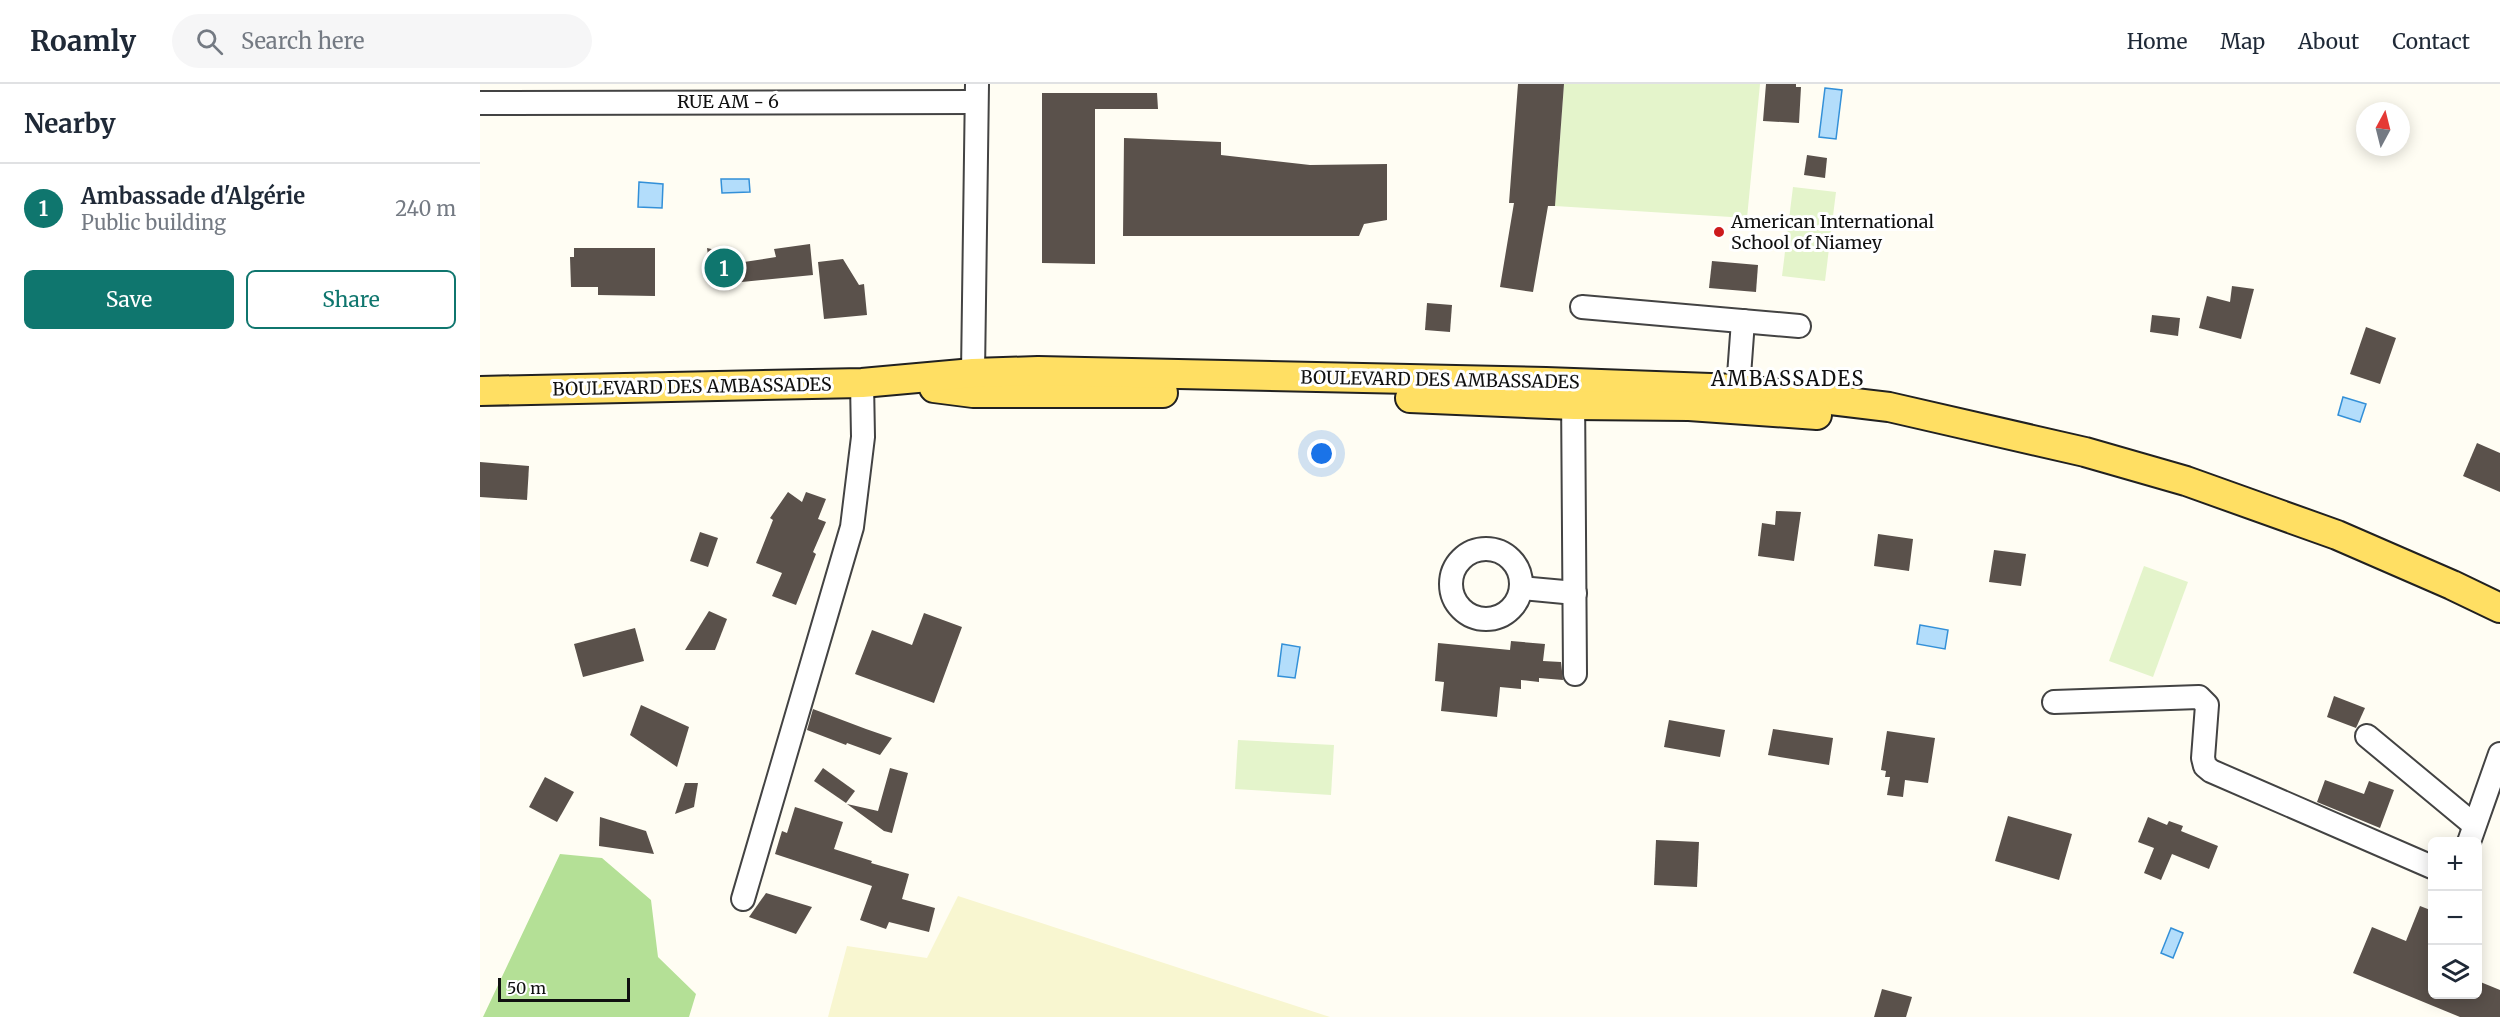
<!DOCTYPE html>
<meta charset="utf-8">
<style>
:root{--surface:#fff;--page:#f6f6f7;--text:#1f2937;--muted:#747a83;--line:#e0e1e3;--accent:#0f766e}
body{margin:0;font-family:Merriweather,serif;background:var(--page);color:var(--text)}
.controls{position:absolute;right:18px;bottom:18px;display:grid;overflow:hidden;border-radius:9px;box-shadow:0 3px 15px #0003}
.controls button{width:54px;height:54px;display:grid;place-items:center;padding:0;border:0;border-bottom:2px solid var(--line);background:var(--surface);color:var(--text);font:30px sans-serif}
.compass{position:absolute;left:1876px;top:18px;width:54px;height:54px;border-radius:50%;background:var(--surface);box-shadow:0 3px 15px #0003;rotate:7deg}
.scale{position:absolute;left:18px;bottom:15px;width:132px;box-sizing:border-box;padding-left:6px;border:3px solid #101010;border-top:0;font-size:16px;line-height:21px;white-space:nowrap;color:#101010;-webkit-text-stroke:4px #fff;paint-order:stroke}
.you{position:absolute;left:842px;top:370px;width:21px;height:21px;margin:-15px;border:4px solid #fff;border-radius:50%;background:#1a73e8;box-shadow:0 0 0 9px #1a73e833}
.badge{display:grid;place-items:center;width:39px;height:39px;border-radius:50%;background:var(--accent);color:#fff;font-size:20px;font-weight:700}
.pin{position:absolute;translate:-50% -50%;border:3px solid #fff;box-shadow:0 2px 6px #0006}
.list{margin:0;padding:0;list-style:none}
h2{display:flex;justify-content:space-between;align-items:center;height:78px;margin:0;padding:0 24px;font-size:26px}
h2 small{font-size:20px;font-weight:400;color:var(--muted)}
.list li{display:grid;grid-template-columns:39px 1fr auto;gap:18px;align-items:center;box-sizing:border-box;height:90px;padding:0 24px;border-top:2px solid var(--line)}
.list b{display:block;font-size:22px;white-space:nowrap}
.list p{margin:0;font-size:20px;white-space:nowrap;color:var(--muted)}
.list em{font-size:20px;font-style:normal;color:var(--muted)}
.actions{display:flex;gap:12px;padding:18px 24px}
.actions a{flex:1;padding:14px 0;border:2px solid var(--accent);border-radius:9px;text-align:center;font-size:21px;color:var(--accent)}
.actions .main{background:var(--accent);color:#fff}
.icon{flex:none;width:33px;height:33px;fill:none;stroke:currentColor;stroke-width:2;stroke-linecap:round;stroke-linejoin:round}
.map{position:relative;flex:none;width:2020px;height:933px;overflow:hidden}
header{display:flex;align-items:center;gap:36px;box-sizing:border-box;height:84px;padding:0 30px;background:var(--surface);border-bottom:2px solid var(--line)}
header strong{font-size:28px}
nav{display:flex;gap:33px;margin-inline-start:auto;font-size:21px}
.search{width:420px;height:54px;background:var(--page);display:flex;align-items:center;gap:15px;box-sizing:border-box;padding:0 21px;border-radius:33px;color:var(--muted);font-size:22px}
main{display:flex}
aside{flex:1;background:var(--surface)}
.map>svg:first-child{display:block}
</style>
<header>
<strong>Roamly</strong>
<div class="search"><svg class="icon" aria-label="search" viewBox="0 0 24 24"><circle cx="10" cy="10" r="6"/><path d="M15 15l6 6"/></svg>Search here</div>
<nav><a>Home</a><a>Map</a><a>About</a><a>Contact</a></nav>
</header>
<main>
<aside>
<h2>Nearby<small></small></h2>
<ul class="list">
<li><span class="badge">1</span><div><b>Ambassade d'Algérie</b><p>Public building</p></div><em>240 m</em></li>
</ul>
<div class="actions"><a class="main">Save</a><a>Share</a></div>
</aside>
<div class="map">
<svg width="2020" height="933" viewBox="0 0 2020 933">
<rect width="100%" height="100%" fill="#fffdf3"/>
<polygon fill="#f8f6d0" points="478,812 850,933 348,933 367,862 447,874"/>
<polygon fill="#b4e096" points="80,770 122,774 171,816 178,873 216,910 209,933 3,933"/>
<g fill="#e4f4cb">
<polygon points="1084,0 1280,0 1267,134 1075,122"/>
<polygon points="1313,103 1356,108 1345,197 1302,192"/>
<polygon points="1664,482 1708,498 1673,593 1629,577"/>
<polygon points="758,656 854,661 851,711 755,705"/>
</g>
<g fill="#b3ddfb" stroke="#3390d8" stroke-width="1.5">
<polygon points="1345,4 1362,6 1356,55 1339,53"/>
<polygon points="241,95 269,95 270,108 242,109"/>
<polygon points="159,98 183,100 182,124 158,123"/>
<polygon points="1863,313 1886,320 1880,338 1858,331"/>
<polygon points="1440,541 1468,546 1465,565 1437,560"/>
<polygon points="802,560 820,563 815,594 798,592"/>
<polygon points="1691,844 1703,849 1693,874 1681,869"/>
</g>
<g fill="#5a514b">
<polygon points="1038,0 1084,0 1075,122 1068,122 1053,208 1020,203 1034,119 1029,119"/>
<polygon points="1286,0 1316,0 1316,3 1321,3 1319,39 1283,37"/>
<polygon points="562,9 677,9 678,25 615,25 615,180 562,179"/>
<polygon points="644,54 741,58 741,71 830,81 907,80 907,136 884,140 879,152 643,152"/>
<polygon points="1327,71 1347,74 1345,94 1324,91"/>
<polygon points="330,160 333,191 232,201 227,164 262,172 264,178 296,173 294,165"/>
<polygon points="94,164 175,164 175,212 118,211 118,203 91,203 90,173 94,173"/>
<polygon points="363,175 379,201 384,200 387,231 344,235 338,178"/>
<polygon points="1232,177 1278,181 1276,208 1229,204"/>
<polygon points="1752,202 1774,205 1761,255 1719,244 1727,212 1750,218"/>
<polygon points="947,219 972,221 970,248 945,246"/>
<polygon points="1672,231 1700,234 1698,252 1670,248"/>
<polygon points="1886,243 1916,254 1900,300 1870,290"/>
<polygon points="1997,359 2020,369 2020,408 1983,392"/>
<polygon points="0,378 49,382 47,416 0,413"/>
<polygon points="308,408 322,418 326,408 346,415 338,435 346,438 333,468 336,470 316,521 292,512 302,489 276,479 293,436 290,434"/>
<polygon points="1296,427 1321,428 1314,477 1278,472 1282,439 1295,441"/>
<polygon points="220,448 238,454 228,483 210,477"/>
<polygon points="1398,450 1433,455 1429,487 1394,482"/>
<polygon points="1514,466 1546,470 1541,502 1509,498"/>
<polygon points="229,527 247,535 235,566 205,566"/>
<polygon points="444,529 482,543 454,619 375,590 392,546 432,561"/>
<polygon points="155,544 164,577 103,593 94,560"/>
<polygon points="1031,557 1065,560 1063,577 1081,578 1083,596 1059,594 1059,598 1041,596 1041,605 1020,603 1017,633 961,627 964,598 955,597 958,559 1030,566"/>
<polygon points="1854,612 1885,624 1876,644 1847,633"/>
<polygon points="161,621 209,643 197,683 150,651"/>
<polygon points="333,625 386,645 412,654 400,671 367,659 366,661 327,646"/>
<polygon points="1189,636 1245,646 1240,673 1184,663"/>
<polygon points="1293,645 1353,654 1349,681 1288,671"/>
<polygon points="1407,647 1455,654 1448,699 1425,696 1423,713 1407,711 1410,693 1405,693 1406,687 1401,686"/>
<polygon points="343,684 375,707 366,719 334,697"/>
<polygon points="410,684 428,689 412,749 404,747 367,720 398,727"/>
<polygon points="65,693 94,708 77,738 49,723"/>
<polygon points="1845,696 1884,710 1889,697 1914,706 1900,744 1837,718"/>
<polygon points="205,699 218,699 214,723 195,730"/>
<polygon points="315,723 363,738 354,765 392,777 391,779 429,790 422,815 455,824 449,848 409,838 406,845 380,836 392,802 295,770 302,747 307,749"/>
<polygon points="1528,732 1592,750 1579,796 1515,777"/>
<polygon points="120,733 166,747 174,770 119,762"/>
<polygon points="1668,733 1687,741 1689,737 1703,742 1701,747 1738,762 1729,785 1692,770 1681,796 1664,789 1674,764 1658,758"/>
<polygon points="1176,756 1219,758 1217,803 1174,801"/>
<polygon points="286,809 332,823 316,850 269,833"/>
<polygon points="1940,822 1953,827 1953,910 1998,910 1998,897 2020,906 2020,933 1980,933 1873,889 1892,843 1926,857"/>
<polygon points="1402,905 1432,913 1426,933 1394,933"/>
</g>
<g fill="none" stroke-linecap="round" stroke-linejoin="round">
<defs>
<g id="minor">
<polyline points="0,19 496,18"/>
<polyline points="1102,223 1319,242"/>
<polyline points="493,289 497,0"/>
<polyline points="1258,305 1263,237"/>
<polyline points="1093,307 1095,590"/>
<circle cx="1006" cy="500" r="35"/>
<polyline points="1042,504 1095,509"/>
<polyline points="1574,618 1719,613 1727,621 1723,674 1725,682 1731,687 1952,783"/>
<polyline points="1887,652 1993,740"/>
<polyline points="1989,758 2020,670"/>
<polyline points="263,815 372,443 383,353 382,299"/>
</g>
<g id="major">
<polyline points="454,304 493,309 683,309"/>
<polyline points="0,307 382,299 493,289 558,287 1066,298 1258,305 1409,323 1605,368 1706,397 1857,451 1972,501 2020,524"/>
<polyline points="930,314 1094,321 1209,322 1337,331"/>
</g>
</defs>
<use href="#minor" stroke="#434343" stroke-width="26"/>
<use href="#major" stroke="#212121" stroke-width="32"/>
<use href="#minor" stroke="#fff" stroke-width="22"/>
<use href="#major" stroke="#ffdf63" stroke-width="28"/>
</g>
<circle fill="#cd1b1c" stroke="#fff" stroke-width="2" cx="1239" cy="148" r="6"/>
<g text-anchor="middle" stroke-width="6" stroke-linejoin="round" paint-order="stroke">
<g font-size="18" fill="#101010" stroke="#fff">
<text x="248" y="24">RUE AM - 6</text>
<text transform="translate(960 296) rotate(1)" y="6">BOULEVARD DES AMBASSADES</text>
<text transform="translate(212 303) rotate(-1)" y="6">BOULEVARD DES AMBASSADES</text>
</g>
<g font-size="18" fill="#101010" stroke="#fff" text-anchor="start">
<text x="1251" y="144">American International<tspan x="1251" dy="21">School of Niamey</tspan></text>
</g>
<g font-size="20" letter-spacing="1.5" fill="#101010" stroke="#fff">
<text x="1308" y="302">AMBASSADES</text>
</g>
</g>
</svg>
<div class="controls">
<button>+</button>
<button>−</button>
<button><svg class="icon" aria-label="layers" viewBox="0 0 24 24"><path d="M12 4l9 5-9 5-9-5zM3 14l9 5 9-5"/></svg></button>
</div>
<svg class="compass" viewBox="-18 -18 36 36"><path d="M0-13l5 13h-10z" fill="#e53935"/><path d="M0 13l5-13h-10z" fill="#747a83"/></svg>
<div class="scale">50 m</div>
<div class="you"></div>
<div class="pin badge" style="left:244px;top:184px">1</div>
</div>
</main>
